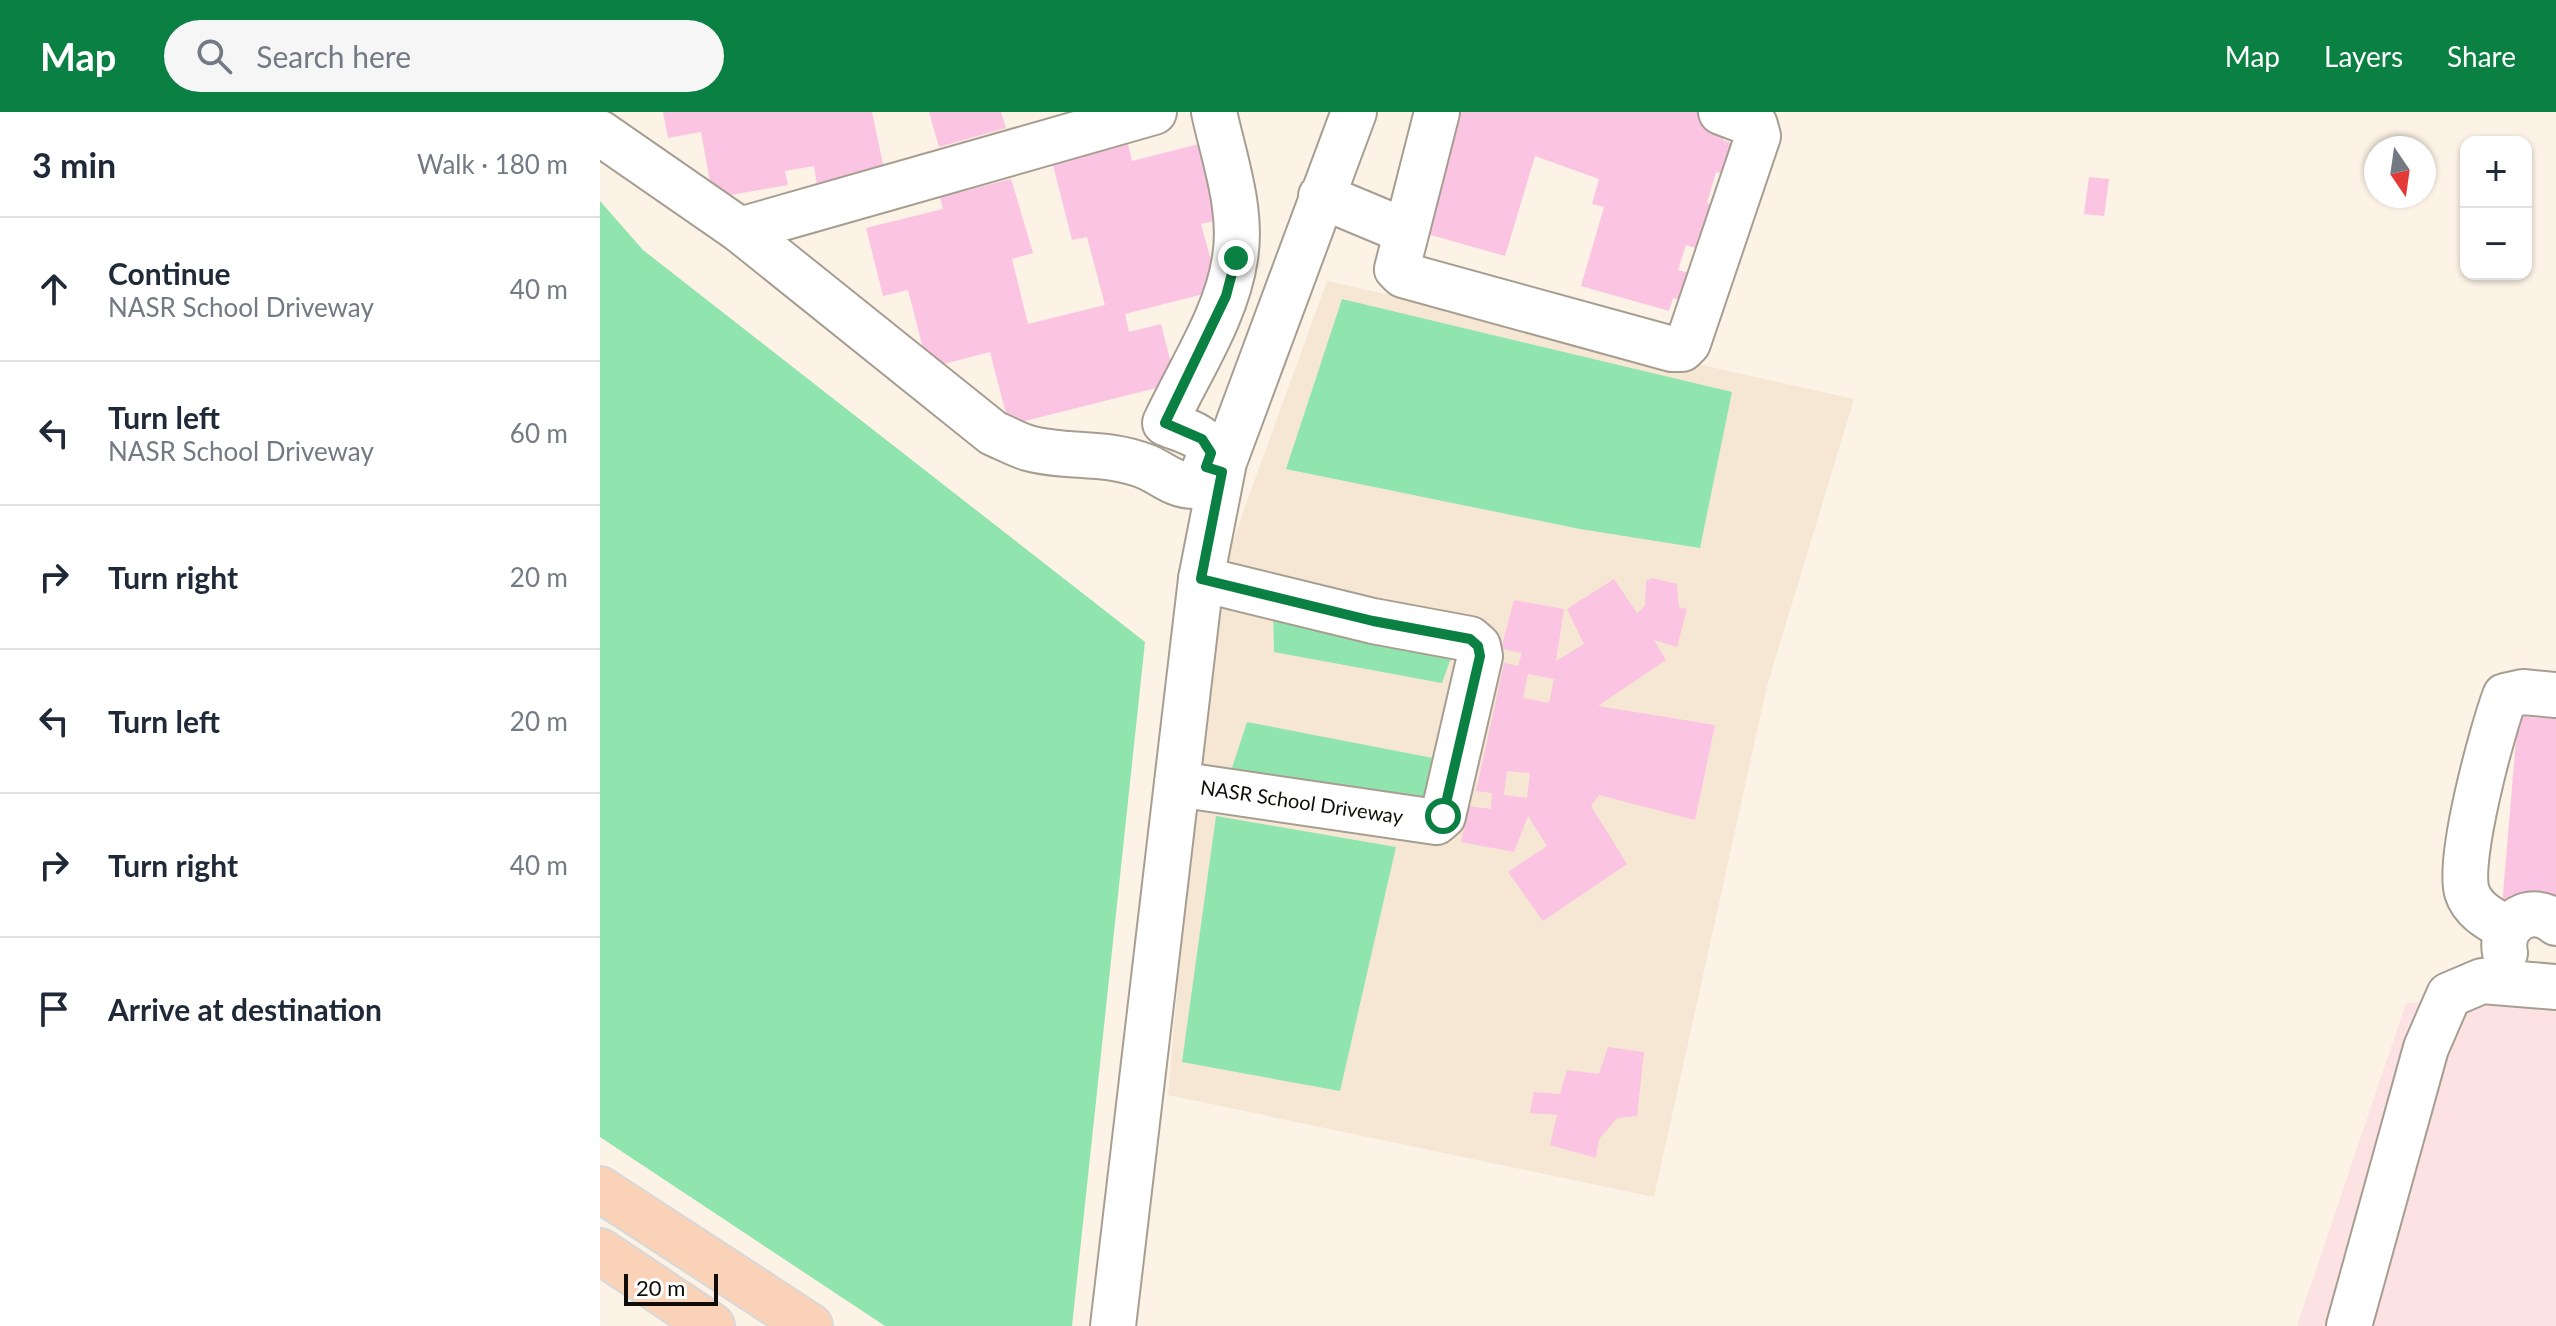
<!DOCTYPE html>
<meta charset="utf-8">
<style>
:root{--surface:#fff;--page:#f6f6f7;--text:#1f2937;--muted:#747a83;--line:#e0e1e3;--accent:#0b8043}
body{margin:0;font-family:Lato,sans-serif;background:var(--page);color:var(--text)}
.controls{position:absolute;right:24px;top:24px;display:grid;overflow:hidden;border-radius:16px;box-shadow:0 2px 6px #0004}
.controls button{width:72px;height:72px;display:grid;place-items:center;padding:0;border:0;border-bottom:2px solid var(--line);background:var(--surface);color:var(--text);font:40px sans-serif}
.compass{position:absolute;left:1764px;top:24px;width:72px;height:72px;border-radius:50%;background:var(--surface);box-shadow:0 2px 6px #0004;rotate:167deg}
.scale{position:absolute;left:24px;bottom:20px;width:94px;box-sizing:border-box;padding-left:8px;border:4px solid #100d09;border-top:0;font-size:22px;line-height:28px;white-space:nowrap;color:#100d09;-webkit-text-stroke:6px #fff;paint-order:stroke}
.stop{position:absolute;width:24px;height:24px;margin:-18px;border:6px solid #0b8043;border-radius:50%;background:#fff}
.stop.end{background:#0b8043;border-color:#fff;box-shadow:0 2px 8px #0008}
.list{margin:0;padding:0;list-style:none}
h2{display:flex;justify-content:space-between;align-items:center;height:104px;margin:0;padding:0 32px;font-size:34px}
h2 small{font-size:26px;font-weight:400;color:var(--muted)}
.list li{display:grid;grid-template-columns:52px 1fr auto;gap:24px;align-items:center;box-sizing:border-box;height:144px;padding:0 32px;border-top:2px solid var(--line)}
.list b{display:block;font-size:30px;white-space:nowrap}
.list p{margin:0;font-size:26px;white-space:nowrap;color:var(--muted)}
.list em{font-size:26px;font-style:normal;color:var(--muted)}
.icon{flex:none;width:44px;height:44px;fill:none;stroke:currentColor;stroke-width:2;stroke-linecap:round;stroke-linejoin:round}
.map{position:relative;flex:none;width:1956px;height:1214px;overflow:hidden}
header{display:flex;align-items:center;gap:48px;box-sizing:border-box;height:112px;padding:0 40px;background:var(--accent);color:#fff}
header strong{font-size:38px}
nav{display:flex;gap:44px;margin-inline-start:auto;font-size:28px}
.search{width:560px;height:72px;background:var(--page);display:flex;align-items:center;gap:20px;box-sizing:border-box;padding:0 28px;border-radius:44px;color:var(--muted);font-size:30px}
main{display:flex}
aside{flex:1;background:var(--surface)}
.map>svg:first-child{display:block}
</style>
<header>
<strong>Map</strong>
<div class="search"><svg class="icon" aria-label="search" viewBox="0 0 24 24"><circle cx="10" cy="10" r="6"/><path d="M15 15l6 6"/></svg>Search here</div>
<nav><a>Map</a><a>Layers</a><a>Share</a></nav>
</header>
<main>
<aside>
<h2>3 min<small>Walk · 180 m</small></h2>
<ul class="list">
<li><svg class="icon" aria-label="ahead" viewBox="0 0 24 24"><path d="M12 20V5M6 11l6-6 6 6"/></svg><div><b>Continue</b><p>NASR School Driveway</p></div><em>40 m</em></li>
<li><svg class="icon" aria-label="left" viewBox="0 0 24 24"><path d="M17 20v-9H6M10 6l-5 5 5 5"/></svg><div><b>Turn left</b><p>NASR School Driveway</p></div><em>60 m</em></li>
<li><svg class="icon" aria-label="right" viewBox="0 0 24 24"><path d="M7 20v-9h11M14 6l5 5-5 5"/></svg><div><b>Turn right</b></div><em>20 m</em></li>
<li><svg class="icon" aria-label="left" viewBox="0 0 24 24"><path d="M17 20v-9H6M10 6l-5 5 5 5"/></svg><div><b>Turn left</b></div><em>20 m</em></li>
<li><svg class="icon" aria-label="right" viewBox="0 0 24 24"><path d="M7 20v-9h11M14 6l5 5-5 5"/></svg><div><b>Turn right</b></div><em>40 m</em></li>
<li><svg class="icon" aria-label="arrive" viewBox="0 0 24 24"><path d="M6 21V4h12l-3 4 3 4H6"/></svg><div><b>Arrive at destination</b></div></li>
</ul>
</aside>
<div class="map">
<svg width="1956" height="1214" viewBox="0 0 1956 1214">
<rect width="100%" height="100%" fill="#fcf2e5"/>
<polygon fill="#fde2e4" points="1956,884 1956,1214 1697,1214 1806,891"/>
<polygon fill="#f6e7d4" points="727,169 1254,287 1167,574 1054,1085 568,983 612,486"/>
<g fill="#90e4ad">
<polygon points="0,89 43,138 545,530 472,1214 285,1214 0,1025"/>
<polygon points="742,187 1132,280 1100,436 980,417 686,357"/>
<polygon points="673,490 856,532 842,571 674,540"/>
<polygon points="647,610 833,646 821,696 631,659"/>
<polygon points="616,704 796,735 740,979 582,950"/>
</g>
<g fill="#fbc4e2" fill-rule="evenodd">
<polygon points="63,0 272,0 284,57 217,73 214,54 185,59 188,73 113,86 101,20 68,26"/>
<polygon points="329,0 401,0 406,16 339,35"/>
<polygon points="852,0 1104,0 1129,7 1123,28 1134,32 1125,62 1116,60 1107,91 1112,92 1099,137 1086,133 1078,158 1090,161 1082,188 1073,186 1069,199 981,174 1004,95 992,92 999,67 935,44 905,144 824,121"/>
<polygon points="527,29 532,49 607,30 626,106 601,112 619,178 525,202 529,220 561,212 576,271 409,313 390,240 328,256 308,178 283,184 266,116 343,97 340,85 411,67 433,141 412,147 428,212 505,193 487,125 472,128 452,49"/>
<polygon points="1489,65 1509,67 1504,104 1484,102"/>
<path d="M1052,466L1077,472L1079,495L1087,497L1077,535L1054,528L1066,548L998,594L1115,613L1095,708L999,683L991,694L1027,752L943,809L908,760L947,734L928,704L914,740L861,730L868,694L891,697L892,681L876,679L904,551L918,554L922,541L901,537L914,488L964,497L956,549L984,532L967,497L1014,467L1037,501L1045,494L1046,469ZM928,562L954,567L949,591L923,586ZM907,659L930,661L927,686L904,683Z"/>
<polygon points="1918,604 1956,607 1956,798 1902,794"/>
<polygon points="1008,935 1044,940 1037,1004 1017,1006 999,1027 996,1046 950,1033 957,1003 930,1001 934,980 960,982 967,958 999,962"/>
</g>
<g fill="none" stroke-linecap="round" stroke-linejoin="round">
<defs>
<g id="minor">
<polyline points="837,0 797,157 803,163 1072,237 1082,237 1088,231 1158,24 1155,13 1121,0"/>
<path d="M0,21L140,118L393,321C405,326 417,333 428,336C467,347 505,338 547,355C563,362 575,374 593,374C600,368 603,361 606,353C618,325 586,320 565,311C589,259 627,203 635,146C643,98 624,46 614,0"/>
<polyline points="721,84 805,119"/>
<polyline points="140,118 554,0"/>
<path id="s1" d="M577,672L836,710L843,704L880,544L878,534L870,527L773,509L601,467"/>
<path d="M1908,817C1892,808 1873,799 1867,780C1857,748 1892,619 1905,584L1923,580L1956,583"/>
<path d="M1905,841C1899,810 1932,790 1956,811"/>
<polyline points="513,1214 601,467 624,350 754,0"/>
<polyline points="1749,1214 1826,936 1849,883 1882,869 1956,875"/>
</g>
<g id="major">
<polyline points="0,1077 210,1214"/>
<polyline points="0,1139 112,1214"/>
</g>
</defs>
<use href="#minor" stroke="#a79e92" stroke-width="48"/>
<use href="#major" stroke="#d9d8d8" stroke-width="48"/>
<use href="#minor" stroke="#fff" stroke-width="44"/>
<use href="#major" stroke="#f9d2b8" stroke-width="44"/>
</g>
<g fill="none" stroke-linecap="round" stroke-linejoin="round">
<polyline stroke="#0b8043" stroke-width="10" points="636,146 626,184 565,311 602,327 611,341 606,355 622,360 601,467 773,509 870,527 878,534 880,544 843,704"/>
</g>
<g text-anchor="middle" stroke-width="8" stroke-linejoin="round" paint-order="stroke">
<g font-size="20" fill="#100d09" stroke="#fff">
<text dy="7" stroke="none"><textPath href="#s1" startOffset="126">NASR School Driveway</textPath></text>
</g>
</g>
</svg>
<div class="controls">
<button>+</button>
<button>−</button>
</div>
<svg class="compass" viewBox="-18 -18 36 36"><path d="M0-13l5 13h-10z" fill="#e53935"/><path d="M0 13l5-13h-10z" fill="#747a83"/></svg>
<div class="scale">20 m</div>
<div class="stop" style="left:843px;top:704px"></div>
<div class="stop end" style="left:636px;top:146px"></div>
</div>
</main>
